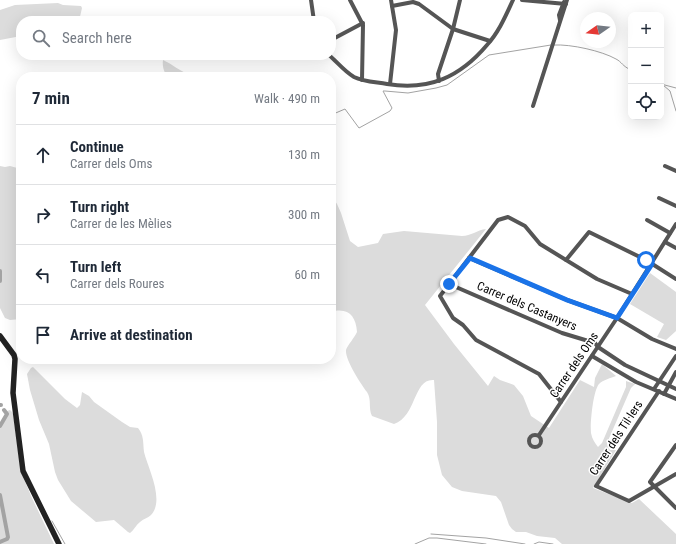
<!DOCTYPE html>
<meta charset="utf-8">
<style>
:root{--surface:#fff;--page:#f6f6f7;--text:#1f2937;--muted:#747a83;--line:#e0e1e3}
body{margin:0;font-family:"Roboto Condensed",sans-serif;background:var(--page);color:var(--text)}
.controls{position:absolute;right:12px;top:12px;display:grid;overflow:hidden;border-radius:8px;box-shadow:0 4px 16px #0002}
.controls button{width:36px;height:36px;display:grid;place-items:center;padding:0;border:0;border-bottom:1px solid var(--line);background:var(--surface);color:var(--text);font:20px sans-serif}
.compass{position:absolute;left:580px;top:12px;width:36px;height:36px;border-radius:50%;background:var(--surface);box-shadow:0 4px 16px #0002;rotate:256deg}
.stop{position:absolute;width:12px;height:12px;margin:-9px;border:3px solid #1a73e8;border-radius:50%;background:#fff}
.stop.end{background:#1a73e8;border-color:#fff;box-shadow:0 1px 4px #0008}
.list{margin:0;padding:0;list-style:none}
h2{display:flex;justify-content:space-between;align-items:center;height:52px;margin:0;padding:0 16px;font-size:17px}
h2 small{font-size:13px;font-weight:400;color:var(--muted)}
.list li{display:grid;grid-template-columns:26px 1fr auto;gap:12px;align-items:center;box-sizing:border-box;height:60px;padding:0 16px;border-top:1px solid var(--line)}
.list b{display:block;font-size:15px;white-space:nowrap}
.list p{margin:0;font-size:13px;white-space:nowrap;color:var(--muted)}
.list em{font-size:13px;font-style:normal;color:var(--muted)}
.icon{flex:none;width:22px;height:22px;fill:none;stroke:currentColor;stroke-width:2;stroke-linecap:round;stroke-linejoin:round}
.map{position:relative;flex:none;width:676px;height:544px;overflow:hidden}
.search{position:absolute;background:var(--surface);box-shadow:0 4px 16px #0002;left:16px;top:16px;width:320px;height:44px;display:flex;align-items:center;gap:10px;box-sizing:border-box;padding:0 14px;border-radius:16px;color:var(--muted);font-size:15px}
.panel{position:absolute;background:var(--surface);box-shadow:0 4px 16px #0002;left:16px;top:72px;width:320px;height:292px;border-radius:16px}
.map>svg:first-child{display:block}
</style>
<div class="map">
<svg width="676" height="544" viewBox="0 0 676 544">
<rect width="100%" height="100%" fill="#fff"/>
<g fill="#dcdcdc">
<polygon points="58,3 63,5 81,6 82,8 79,21 21,21 21,36 0,40 0,10 15,5"/>
<path d="M163,60C172,64 181,72 191,75C201,77 213,74 223,74L225,77H169C164,74 162,66 163,60Z"/>
<polygon points="0,166 5,167 10,166 21,169 21,319 10,320 5,318 0,308"/>
<path d="M331,195L337,204L341,213L350,241L358,247L378,243L383,234L404,231L462,236C471,236 477,230 486,229L425,305L454,344L488,386L494,376L500,380L514,385L523,396L531,416L549,428L580,380L594,387L595,378L602,364L616,376C611,378 603,380 599,384C593,391 590,424 591,433C592,439 595,443 598,447L602,443L626,387V381L635,384L631,388L607,443L608,447L610,450H616L593,488L632,503L639,499L676,534V544H562L555,538L537,536L526,532H516L512,529L509,525L501,502L496,496L462,491L452,487L442,475L437,455V422L434,380C413,378 417,416 394,424L372,416C368,408 372,400 367,392C361,384 345,360 346,350C347,346 355,337 357,332C356,316 348,307 331,312Z"/>
<polygon points="650,273 676,292 676,331 666,340 657,337 664,324 630,304"/>
<path d="M33,367L65,399L77,408L80,405L82,392L89,396L94,402L122,422L130,427L138,428C144,435 143,443 144,452C148,468 165,500 151,515C148,518 143,519 140,522C136,525 134,530 130,533L128,532L114,520L96,522L71,501L58,480L55,472L49,444L39,420L30,390L27,374L31,368Z"/>
<polygon points="10,410 12,412 13,414 21,472 32,498 54,544 0,544 0,424 7,411"/>
</g>
<g fill="none" stroke-linecap="round" stroke-linejoin="round">
<g stroke="#a3a3a3" stroke-width="1">
<path d="M554,45C571,44 602,51 616,59C622,62 622,66 631,70"/>
<polyline points="661,84 676,88"/>
<polyline points="663,85 670,91 676,111"/>
<polyline points="331,115 345,109 359,128 390,111 392,108 383,91 385,91 408,93 436,88 447,85 489,55 551,45"/>
<polyline points="52,521 65,544"/>
<polyline points="431,534 486,538 525,544"/>
<polyline points="415,544 429,538 437,538 486,544"/>
<polyline points="534,544 539,542 553,544"/>
</g>
<g stroke="#a3a3a3" stroke-width="4">
<polyline points="0,271 0,281"/>
<polyline points="0,405 1,405"/>
<polyline points="0,426 7,414 4,410"/>
<polyline points="0,495 8,537 7,539 0,542"/>
</g>
<g stroke="#555" stroke-width="4">
<polyline points="311,0 314,21"/>
<polyline points="350,0 363,25 362,80"/>
<polyline points="522,0 566,4"/>
<polyline points="392,6 413,2 419,4 453,29 490,41"/>
<polyline points="560,20 559,15 564,2"/>
<polyline points="331,40 363,23"/>
<path d="M329,55C337,62 345,72 354,77C364,82 376,82 387,84C429,91 460,77 487,45C499,32 506,15 513,0"/>
<polyline points="439,81 438,74 453,29 460,0"/>
<polyline points="390,84 396,30 391,0"/>
<polyline points="533,106 567,0"/>
<polyline points="665,166 676,171"/>
<polyline points="659,198 676,206"/>
<polyline points="647,220 670,233"/>
<polyline points="665,242 676,248"/>
<polyline points="469,258 567,300 617,318 652,339 676,349"/>
<polyline points="566,260 589,232 646,260 676,279"/>
<polyline points="449,284 562,333 595,343 598,347 625,365 676,389"/>
<polyline points="592,356 636,382 676,399"/>
<polyline points="654,389 676,356"/>
<polyline points="659,391 596,486 629,501 676,474"/>
<polyline points="664,394 676,372"/>
<polyline points="561,402 539,374 476,340 463,325 453,318 440,296 498,220 508,217 525,226 540,244 597,279 632,294"/>
<polyline points="539,435 617,318 676,224"/>
<circle cx="535" cy="441" r="6"/>
<polyline points="676,445 650,482 676,508"/>
</g>
<polyline stroke="#222" stroke-width="5.5" points="0,336 14,355 15,359 13,393 23,471 59,544"/>
</g>
<g fill="none" stroke-linecap="round" stroke-linejoin="round">
<polyline stroke="#1a73e8" stroke-width="5" points="449,284 470,258 567,300 617,318 652,264 646,260"/>
</g>
<g text-anchor="middle" stroke-width="3" stroke-linejoin="round" paint-order="stroke">
<g font-size="12" fill="#000" stroke="#fff">
<text transform="translate(527 306) rotate(23)" y="4">Carrer dels Castanyers</text>
<text transform="translate(574 365) rotate(-56)" y="4">Carrer dels Oms</text>
<text transform="translate(616 438) rotate(-57)" y="4">Carrer dels Til·lers</text>
</g>
</g>
</svg>
<div class="controls">
<button>+</button>
<button>−</button>
<button><svg class="icon" aria-label="locate" viewBox="0 0 24 24"><circle cx="12" cy="12" r="6"/><path d="M12 2v4M12 18v4M2 12h4M18 12h4"/></svg></button>
</div>
<svg class="compass" viewBox="-18 -18 36 36"><path d="M0-13l5 13h-10z" fill="#e53935"/><path d="M0 13l5-13h-10z" fill="#747a83"/></svg>
<div class="stop" style="left:646px;top:260px"></div>
<div class="stop end" style="left:449px;top:284px"></div>
<div class="search"><svg class="icon" aria-label="search" viewBox="0 0 24 24"><circle cx="10" cy="10" r="6"/><path d="M15 15l6 6"/></svg>Search here</div>
<section class="panel">
<h2>7 min<small>Walk · 490 m</small></h2>
<ul class="list">
<li><svg class="icon" aria-label="ahead" viewBox="0 0 24 24"><path d="M12 20V5M6 11l6-6 6 6"/></svg><div><b>Continue</b><p>Carrer dels Oms</p></div><em>130 m</em></li>
<li><svg class="icon" aria-label="right" viewBox="0 0 24 24"><path d="M7 20v-9h11M14 6l5 5-5 5"/></svg><div><b>Turn right</b><p>Carrer de les Mèlies</p></div><em>300 m</em></li>
<li><svg class="icon" aria-label="left" viewBox="0 0 24 24"><path d="M17 20v-9H6M10 6l-5 5 5 5"/></svg><div><b>Turn left</b><p>Carrer dels Roures</p></div><em>60 m</em></li>
<li><svg class="icon" aria-label="arrive" viewBox="0 0 24 24"><path d="M6 21V4h12l-3 4 3 4H6"/></svg><div><b>Arrive at destination</b></div></li>
</ul>
</section>
</div>
